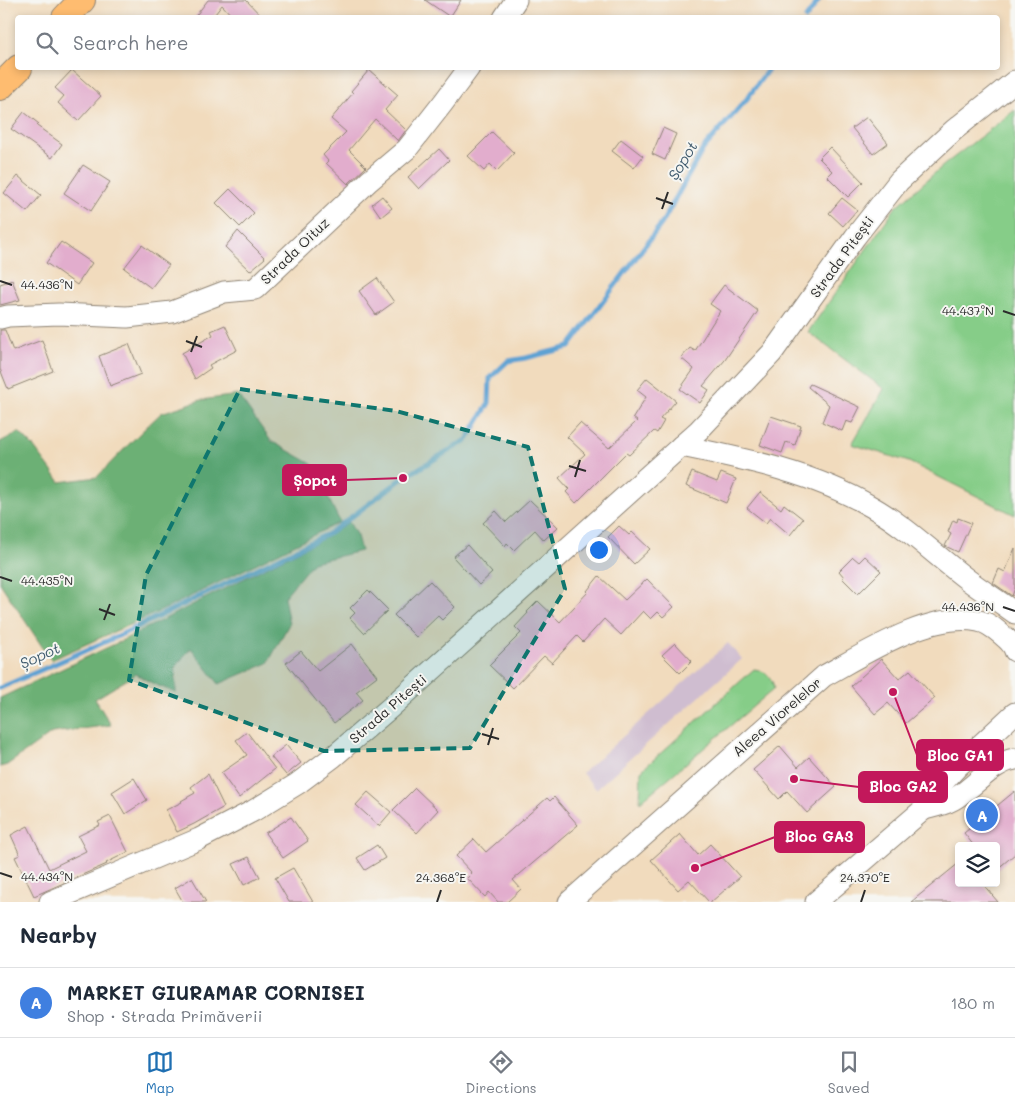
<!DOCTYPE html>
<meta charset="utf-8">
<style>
:root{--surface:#fff;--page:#f2f2f3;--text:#1f2937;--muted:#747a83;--line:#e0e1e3;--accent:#1f6fb2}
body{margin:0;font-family:Mali,sans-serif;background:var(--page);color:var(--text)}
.controls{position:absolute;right:15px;bottom:15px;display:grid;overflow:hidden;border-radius:5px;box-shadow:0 2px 8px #0003}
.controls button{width:45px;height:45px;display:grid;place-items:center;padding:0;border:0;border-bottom:1px solid var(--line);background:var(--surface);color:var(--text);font:25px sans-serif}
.you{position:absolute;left:598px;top:549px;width:18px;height:18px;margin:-12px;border:4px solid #fff;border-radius:50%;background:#1a73e8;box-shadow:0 0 0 8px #1a73e833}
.badge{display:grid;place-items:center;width:32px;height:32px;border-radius:50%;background:var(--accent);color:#fff;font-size:16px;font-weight:700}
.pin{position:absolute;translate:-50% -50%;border:2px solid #fff;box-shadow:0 1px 5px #0006}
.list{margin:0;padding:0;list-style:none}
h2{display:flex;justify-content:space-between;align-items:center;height:65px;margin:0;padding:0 20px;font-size:21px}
h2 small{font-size:16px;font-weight:400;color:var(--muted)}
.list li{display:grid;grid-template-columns:32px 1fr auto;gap:15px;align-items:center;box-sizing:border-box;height:70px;padding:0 20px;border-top:1px solid var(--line)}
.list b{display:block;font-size:19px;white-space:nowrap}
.list p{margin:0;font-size:16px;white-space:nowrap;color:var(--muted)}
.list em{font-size:16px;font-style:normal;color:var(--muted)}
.icon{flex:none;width:28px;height:28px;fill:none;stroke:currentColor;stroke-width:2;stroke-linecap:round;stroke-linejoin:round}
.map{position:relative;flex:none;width:1015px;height:902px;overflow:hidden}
.search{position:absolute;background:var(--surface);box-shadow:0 2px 8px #0003;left:15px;right:15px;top:15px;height:55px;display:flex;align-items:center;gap:12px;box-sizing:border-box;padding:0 18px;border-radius:5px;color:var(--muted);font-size:19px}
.sheet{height:135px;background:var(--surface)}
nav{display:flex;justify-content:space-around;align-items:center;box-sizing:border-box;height:70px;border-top:1px solid var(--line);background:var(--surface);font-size:14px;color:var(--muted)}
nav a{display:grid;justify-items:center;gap:2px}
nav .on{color:var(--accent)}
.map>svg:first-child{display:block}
</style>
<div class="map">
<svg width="1015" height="902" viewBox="0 0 1015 902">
<rect width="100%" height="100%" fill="#f6f6f2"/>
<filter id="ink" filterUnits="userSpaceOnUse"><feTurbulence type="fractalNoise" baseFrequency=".02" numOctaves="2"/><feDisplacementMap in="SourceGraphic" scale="10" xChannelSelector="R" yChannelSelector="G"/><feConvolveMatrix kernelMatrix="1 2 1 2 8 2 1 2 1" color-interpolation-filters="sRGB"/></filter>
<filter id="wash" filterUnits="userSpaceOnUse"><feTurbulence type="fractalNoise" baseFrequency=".0096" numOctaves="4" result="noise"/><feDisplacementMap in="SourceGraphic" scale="20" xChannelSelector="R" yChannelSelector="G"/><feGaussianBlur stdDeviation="1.12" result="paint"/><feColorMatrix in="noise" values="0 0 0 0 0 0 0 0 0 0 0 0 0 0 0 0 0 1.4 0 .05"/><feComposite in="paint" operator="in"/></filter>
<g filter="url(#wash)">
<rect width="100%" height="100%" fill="#f1dbbd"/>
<polygon fill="#cfbdd0" points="728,643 742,659 596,789 582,773"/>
<g fill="#86cd88" stroke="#587c5a">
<polygon points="1015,110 1015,515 909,462 852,444 884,389 808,332 895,208 944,165"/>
<path d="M754,669C765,670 773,678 774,689L640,802L641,771Z"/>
</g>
<g fill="#6cb074" stroke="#4c6e50">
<polygon points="238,395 271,441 312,464 340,522 169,607 51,660 0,583 0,442 19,432 33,446 60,482 97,477 136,437 161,413 201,400"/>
<polygon points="349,522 357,536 361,551 313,562 284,597 289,624 268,663 219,684 191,648 175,667 176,693 154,684 136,674 95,699 111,725 52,733 7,765 0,767 0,698 121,641 330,535"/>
</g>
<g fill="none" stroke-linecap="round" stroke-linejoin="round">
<g stroke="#5fa2d3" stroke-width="5">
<polyline points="806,18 819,0"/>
<polyline points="0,688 116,637 330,533 403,478 467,440 489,403 490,378 508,361 526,358 569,347 662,223 703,149 746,100 769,68"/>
</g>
</g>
<g id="blocks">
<g fill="#e2adcd">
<polygon points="208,0 246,0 263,18 234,18 222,5 212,18 194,18"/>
<polygon points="425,0 461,0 450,17"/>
<polygon points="72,70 101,96 78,121 58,103 64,96 55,88"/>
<polygon points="369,70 398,95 385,110 406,130 398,141 375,119 349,150 366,167 348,184 326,163 328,161 323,155 346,132 331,119 353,93 351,91"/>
<polygon points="24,112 39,124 37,126 62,144 52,158 11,129"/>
<polygon points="867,117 888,143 873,154 852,128"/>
<polygon points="663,128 676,134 665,160 652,154"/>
<polygon points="492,132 514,153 497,171 490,164 484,171 468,156"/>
<polygon points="621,139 643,156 634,168 612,151"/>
<polygon points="830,147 863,182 848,197 827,176 832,171 819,158"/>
<polygon points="439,149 449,160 419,189 408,177"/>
<polygon points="83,165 110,182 91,211 64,193"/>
<polygon points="18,176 41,195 27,212 4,193"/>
<polygon points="230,189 254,213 240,227 216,203"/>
<polygon points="382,196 392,208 381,217 372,204"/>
<polygon points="842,198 857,210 843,226 829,213"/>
<polygon points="238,231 265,258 250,271 225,247"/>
<polygon points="61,242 92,263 77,285 46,263"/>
<polygon points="142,245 169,265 151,288 124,268"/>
<polygon points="377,278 394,302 376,315 359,291"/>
<polygon points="12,280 20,300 0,305 0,284"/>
<polygon points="724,285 758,311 725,360 703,386 709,390 700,403 680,389 694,369 681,358 690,348 695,351 720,311 710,304"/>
<polygon points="225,325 237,350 209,365 211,368 195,379 182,353 213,335 211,331"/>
<polygon points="0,330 5,330 13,351 42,340 53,371 8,389 0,369"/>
<polygon points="129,344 141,374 110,386 99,356"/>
<polygon points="647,378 676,401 660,419 664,421 657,433 654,431 629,455 626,453 576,503 566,492 569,489 559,478 585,454 567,437 580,423 609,448 637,421 633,418 646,397 637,390"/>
<polygon points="810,384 860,407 852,423 846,421 842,431 822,422 829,405 808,387"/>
<polygon points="771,416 801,426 795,445 786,442 782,453 760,445"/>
<polygon points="692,472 717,482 721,473 736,479 726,503 686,486"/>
<polygon points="760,492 781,509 784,504 803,519 790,535 770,518 766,523 747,508"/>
<polygon points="530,500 558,527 544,540 535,530 514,550 507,543 505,546 483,523 496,511 506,522"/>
<polygon points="958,518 971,523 958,552 945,546 951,534 948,532 953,520 957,522"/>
<polygon points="619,526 629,535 632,532 650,549 634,564 608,537"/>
<polygon points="467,545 492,573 479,585 453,557"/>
<polygon points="1015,548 1015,588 1012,596 993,583 999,569 1005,572"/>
<polygon points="865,556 881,571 858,594 842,578 844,577 839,571 853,557 859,562"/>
<polygon points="599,576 625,600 647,579 674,607 663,617 658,612 651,619 643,611 621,635 604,619 583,642 577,636 552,663 544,656 513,688 489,665 521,633 515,627 528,613 527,612 538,601 560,622 588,592 587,591"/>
<polygon points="430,581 455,607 442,620 438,616 416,637 394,615"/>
<polygon points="368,590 388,610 364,633 350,618 355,613 350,608"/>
<polygon points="675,643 692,661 680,673 662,655"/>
<polygon points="352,644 377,676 356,692 363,700 334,723 286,663 301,651 318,671"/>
<polygon points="881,659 899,679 910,670 935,698 906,723 888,703 875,714 851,686"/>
<polygon points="247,732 275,769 239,798 221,773 247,755 236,740"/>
<polygon points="286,745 301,763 286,775 271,757"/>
<polygon points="780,746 798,767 809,757 836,787 807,813 787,791 779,799 753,770"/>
<polygon points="208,774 224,807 194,824 177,832 166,810 182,802 181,801 195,793 191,787"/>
<polygon points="134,778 147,800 125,814 112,792"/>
<polygon points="415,788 438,810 417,833 393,810"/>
<polygon points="1015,791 1015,854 996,870 996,846 974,846 964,833"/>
<polygon points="368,792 391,812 379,826 356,805"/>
<polygon points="554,797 578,825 513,880 521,889 507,902 498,902 489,892 485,897 467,878 472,873 456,856 474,839 486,852 547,798 550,801"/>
<polygon points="110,816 128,852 106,863 107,864 34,896 15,857 20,855 11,835 28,826 49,869 86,851 78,836 100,825 98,822"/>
<polygon points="291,817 308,841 283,858 265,833"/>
<polygon points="680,834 698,855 710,844 740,877 711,902 709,902 689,880 678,890 651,860"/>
<polygon points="377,845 385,858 365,870 357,858"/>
<polygon points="249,857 260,877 244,885 233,864"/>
<polygon points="959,863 959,883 982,883 998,902 911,902"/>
<polygon points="293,868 313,902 289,902 275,878"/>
<polygon points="192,878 206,902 183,902 175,888"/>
</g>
</g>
</g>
<g filter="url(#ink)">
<use href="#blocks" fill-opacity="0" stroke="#8e8374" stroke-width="1"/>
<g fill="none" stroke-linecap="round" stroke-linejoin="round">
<defs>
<g id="minor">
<polyline points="504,18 516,0"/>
<polyline points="0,318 8,316 59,314 127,317 172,312 224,292 255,289 369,181 407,149 443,103 469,68"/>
<path d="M681,446C746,459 814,473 872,507C907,527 936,556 968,580C984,592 1000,602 1015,613"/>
<path d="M924,809C937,806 950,803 960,795C977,784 994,762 1015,759"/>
<polyline points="50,902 199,839 253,811 297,784 333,757 391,707 699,430 772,353 855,237 899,181 954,130 1015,81"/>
<path d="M569,902L824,676C864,654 930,611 978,621C987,622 994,628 1001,634C1007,639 1013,643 1015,651"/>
<polyline points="816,902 924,809 938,788 958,766 1015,713"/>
</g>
<g id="major">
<polyline points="65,18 82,0"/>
<polyline points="0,87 19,68"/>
</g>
</defs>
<use href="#minor" stroke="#8e8374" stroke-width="23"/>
<use href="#major" stroke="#8e8374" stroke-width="28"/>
<use href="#minor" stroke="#fff" stroke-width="21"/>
<use href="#major" stroke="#febc70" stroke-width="26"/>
</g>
</g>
<path fill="#0f766e" fill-opacity="0.2" stroke="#0f766e" stroke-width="4" stroke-dasharray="10 6" stroke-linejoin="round" d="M240,389L396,411L528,447L565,589L470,748L324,751L129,680L146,575Z"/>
<path fill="none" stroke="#2b2b2b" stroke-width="2" d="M656,198L673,204M662,209L668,192M0,281L12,285M1003,311L1015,315M186,341L202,347M191,352L197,336M569,466L586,471M575,477L580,460M0,577L12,581M1003,607L1015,611M99,609L115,615M104,620L110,604M482,734L499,739M488,745L493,728M0,873L12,877M437,902L441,890M861,902L865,890"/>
<g text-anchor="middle" stroke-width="4" stroke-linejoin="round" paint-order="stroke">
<g font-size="14" fill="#2b2b2b" stroke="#f6f6f2">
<text transform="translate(295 251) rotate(-44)" y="5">Strada Oituz</text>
<text transform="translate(842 257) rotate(-54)" y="5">Strada Pitești</text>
<text transform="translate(388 709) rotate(-41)" y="5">Strada Pitești</text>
<text transform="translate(777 717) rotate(-41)" y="5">Aleea Viorelelor</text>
</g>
<g font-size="15" font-style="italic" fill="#405b6e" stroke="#f6f6f2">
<text transform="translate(683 161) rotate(-59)" y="5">Șopot</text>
<text transform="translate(40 656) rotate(-24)" y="5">Șopot</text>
</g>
</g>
<g font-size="12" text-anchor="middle" fill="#2b2b2b" stroke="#f6f6f2" stroke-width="4" stroke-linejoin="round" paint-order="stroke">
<text x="47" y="289">44.436°N</text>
<text x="968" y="315">44.437°N</text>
<text x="47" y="585">44.435°N</text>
<text x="968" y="611">44.436°N</text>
<text x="47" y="881">44.434°N</text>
<text x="865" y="882">24.370°E</text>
<text x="441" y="882">24.368°E</text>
</g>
<path fill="none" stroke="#c2185b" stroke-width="2" d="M403 478L346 480M893 692L917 755M794 779L859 787M695 868L775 837"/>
<g fill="#c2185b" stroke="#f6f6f2" stroke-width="2">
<circle cx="403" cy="478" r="5"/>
<circle cx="893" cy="692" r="5"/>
<circle cx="794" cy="779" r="5"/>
<circle cx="695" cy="868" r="5"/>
</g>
<g fill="#c2185b" stroke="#c2185b" stroke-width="2">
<rect x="283" y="465" width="63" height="30" rx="5"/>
<rect x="917" y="740" width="86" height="30" rx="5"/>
<rect x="859" y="772" width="88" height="30" rx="5"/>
<rect x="775" y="822" width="89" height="30" rx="5"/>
</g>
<g font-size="15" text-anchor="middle" font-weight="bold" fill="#fff">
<text x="315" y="486">Șopot</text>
<text x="960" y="761">Bloc GA1</text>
<text x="903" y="792">Bloc GA2</text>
<text x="819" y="842">Bloc GA3</text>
</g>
</svg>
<div class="controls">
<button><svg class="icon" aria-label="layers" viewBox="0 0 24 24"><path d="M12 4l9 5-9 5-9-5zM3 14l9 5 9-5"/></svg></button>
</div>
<div class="you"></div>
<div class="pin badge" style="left:982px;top:815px;background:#3f7fe0">A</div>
<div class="search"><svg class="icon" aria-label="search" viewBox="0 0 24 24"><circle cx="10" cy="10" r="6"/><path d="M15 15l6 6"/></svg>Search here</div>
</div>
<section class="sheet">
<h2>Nearby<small></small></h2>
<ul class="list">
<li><span class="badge" style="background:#3f7fe0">A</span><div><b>MARKET GIURAMAR CORNISEI</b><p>Shop · Strada Primăverii</p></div><em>180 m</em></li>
</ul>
</section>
<nav>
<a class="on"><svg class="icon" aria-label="map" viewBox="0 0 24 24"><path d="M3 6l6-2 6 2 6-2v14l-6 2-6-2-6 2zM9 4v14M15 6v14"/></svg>Map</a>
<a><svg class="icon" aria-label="directions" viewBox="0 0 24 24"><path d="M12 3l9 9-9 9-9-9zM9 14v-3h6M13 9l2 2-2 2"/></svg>Directions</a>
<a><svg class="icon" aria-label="saved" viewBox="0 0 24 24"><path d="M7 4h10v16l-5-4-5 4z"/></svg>Saved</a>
</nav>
